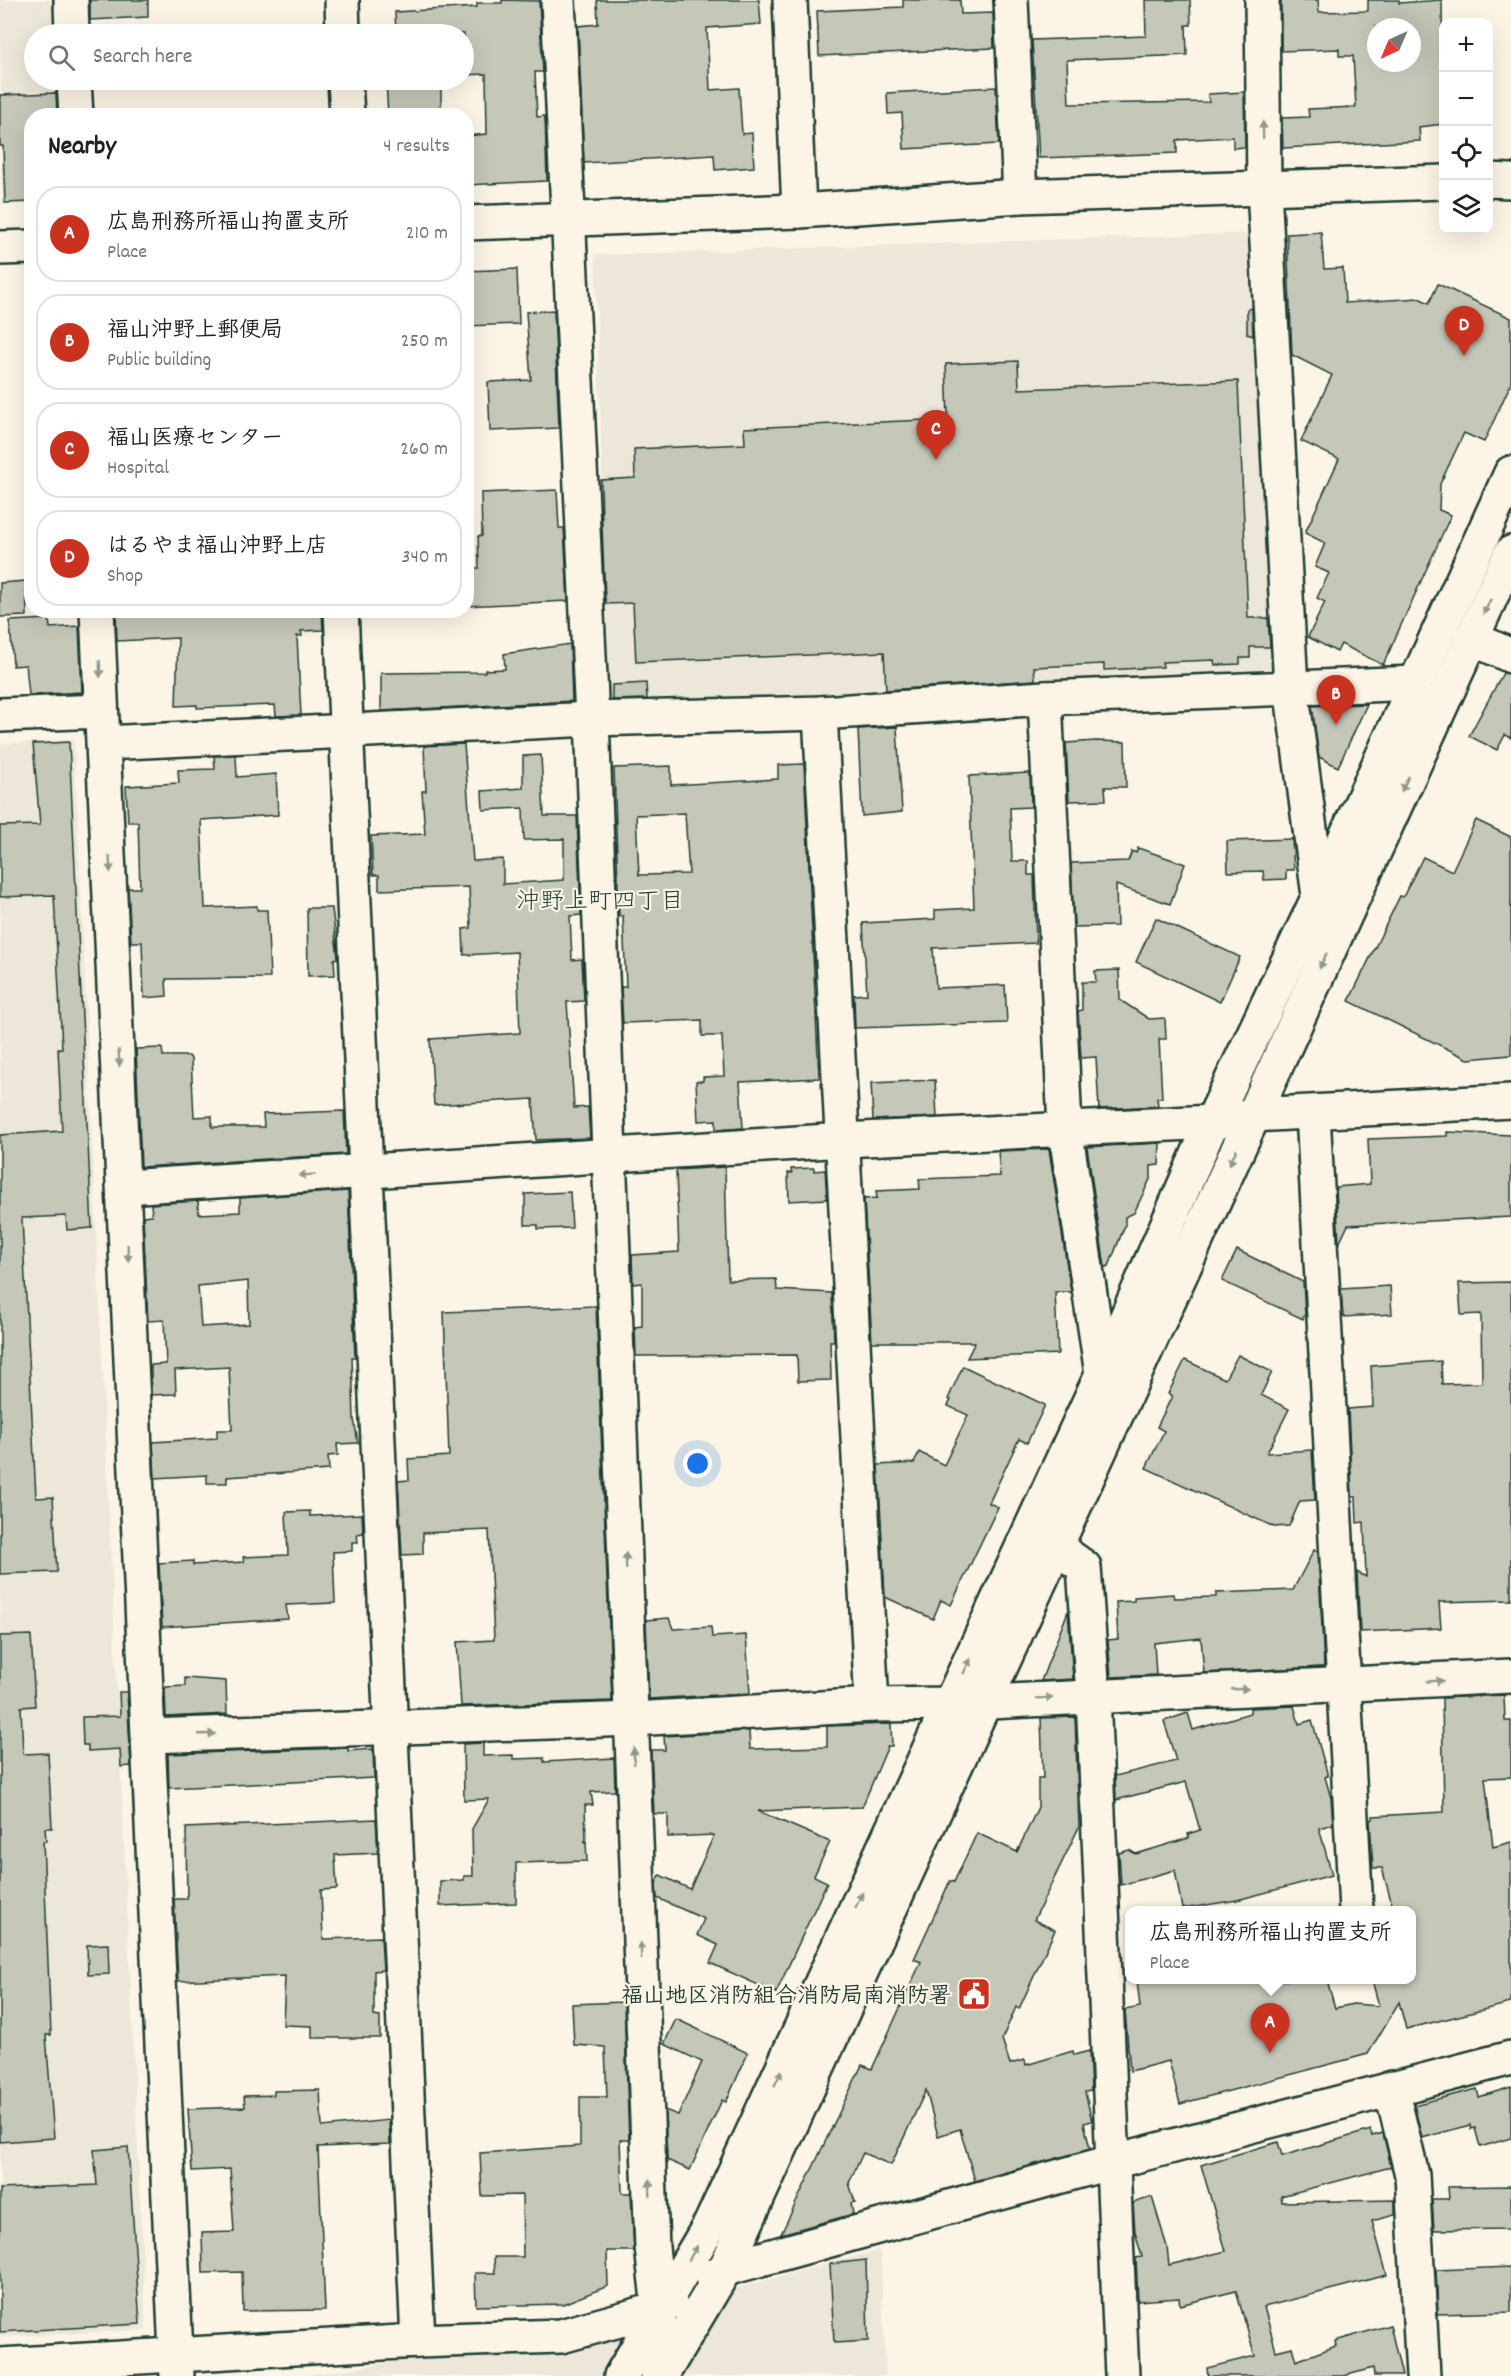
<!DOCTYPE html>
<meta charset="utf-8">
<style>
:root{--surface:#fff;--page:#f2f2f2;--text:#222;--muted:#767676;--line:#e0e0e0;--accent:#c8321e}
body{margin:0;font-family:Dekko,"Klee One",sans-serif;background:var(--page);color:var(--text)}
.controls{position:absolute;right:18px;top:18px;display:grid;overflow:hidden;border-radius:12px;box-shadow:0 6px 24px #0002}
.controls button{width:54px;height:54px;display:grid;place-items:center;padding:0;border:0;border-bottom:2px solid var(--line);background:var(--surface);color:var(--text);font:30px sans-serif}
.compass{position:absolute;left:1367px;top:18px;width:54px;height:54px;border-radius:50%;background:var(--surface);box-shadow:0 6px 24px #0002;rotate:224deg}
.you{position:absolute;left:698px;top:1464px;width:21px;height:21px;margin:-15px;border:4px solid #fff;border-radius:50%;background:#1a73e8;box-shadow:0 0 0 9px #1a73e833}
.badge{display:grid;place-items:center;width:39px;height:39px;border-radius:50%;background:var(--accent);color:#fff;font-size:20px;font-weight:700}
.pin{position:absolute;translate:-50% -50px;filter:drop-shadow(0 2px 3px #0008)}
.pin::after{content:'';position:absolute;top:32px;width:21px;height:18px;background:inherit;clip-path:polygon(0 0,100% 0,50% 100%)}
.popup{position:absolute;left:1125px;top:1906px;width:291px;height:78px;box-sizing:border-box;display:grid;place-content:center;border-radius:12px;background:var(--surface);filter:drop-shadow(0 2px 4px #0005);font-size:20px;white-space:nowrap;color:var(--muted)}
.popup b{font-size:22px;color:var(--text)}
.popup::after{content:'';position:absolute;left:50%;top:100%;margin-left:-12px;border:12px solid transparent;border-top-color:var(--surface)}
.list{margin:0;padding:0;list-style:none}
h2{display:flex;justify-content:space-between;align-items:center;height:78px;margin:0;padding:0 24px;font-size:26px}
h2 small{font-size:20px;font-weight:400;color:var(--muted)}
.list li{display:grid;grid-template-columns:39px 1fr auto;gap:18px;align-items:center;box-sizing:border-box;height:96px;margin:0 12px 12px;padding:0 12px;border:2px solid var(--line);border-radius:24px}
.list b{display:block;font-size:22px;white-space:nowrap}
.list p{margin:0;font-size:20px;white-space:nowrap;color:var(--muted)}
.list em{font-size:20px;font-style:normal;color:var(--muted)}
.icon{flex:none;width:33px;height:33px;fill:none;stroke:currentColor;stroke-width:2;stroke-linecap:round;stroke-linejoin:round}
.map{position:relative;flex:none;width:1511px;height:2376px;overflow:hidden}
.search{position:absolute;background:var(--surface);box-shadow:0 6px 24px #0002;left:24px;top:24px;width:450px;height:66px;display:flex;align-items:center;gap:15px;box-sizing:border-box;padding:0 21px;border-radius:33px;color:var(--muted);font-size:22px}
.panel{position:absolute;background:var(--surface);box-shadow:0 6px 24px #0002;left:24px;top:108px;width:450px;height:510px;border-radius:24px}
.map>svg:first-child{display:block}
</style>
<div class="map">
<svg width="1511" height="2376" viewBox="0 0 1511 2376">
<rect width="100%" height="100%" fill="#fcf5e5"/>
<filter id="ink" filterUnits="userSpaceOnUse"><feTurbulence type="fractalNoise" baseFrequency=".0167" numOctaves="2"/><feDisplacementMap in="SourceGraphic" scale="12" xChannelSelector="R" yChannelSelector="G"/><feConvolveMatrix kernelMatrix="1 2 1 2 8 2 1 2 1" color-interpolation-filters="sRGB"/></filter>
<g filter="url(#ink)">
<g fill="#ece7d8">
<polygon points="0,0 61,0 62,34 34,34 34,80 64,80 66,115 32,116 31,203 2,204"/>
<polygon points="1259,233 1274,675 1039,680 1038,691 610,711 595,255"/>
<polygon points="74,740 146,2330 0,2337 0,744"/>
<polygon points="880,2250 886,2376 300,2376 542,2340"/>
</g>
<g fill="#c5c7b9" stroke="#1f3d34" stroke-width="1.5" fill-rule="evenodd">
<polygon points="90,0 148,0 148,17 90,20"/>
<polygon points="502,0 539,1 543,72 535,72 537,117 545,116 547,181 466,185 466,136 487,134 486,74 464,75 464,34 396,34 395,12 477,7 477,3 502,3"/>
<polygon points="597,0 759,0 761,24 707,28 710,90 739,88 742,134 752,133 754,167 715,170 714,155 584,163 578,26 598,24"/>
<polygon points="903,0 960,0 961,14 993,13 994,48 819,56 817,11 903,7"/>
<polygon points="1145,0 1190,0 1191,25 1186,25 1187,55 1067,60 1069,104 1209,102 1208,94 1244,92 1245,147 1233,148 1233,137 1177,140 1177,153 1039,158 1032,40 1146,36"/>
<path d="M1281,0H1318L1319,12L1368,11V0H1399V3L1442,0L1443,124L1419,127L1420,141L1283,148L1282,118L1309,117L1308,109L1356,107L1353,56H1339V49L1281,51ZM1376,27H1412V63H1376Z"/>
<polygon points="386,80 441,80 441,116 388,116"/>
<polygon points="996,87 999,144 904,149 902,113 888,114 887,93"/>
<polygon points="56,93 57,116 32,116 32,202 5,203 3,146 0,146 0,95"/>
<polygon points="1321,232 1324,269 1343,268 1345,303 1419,298 1429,303 1438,284 1511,318 1511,383 1484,442 1464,433 1440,484 1439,510 1451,515 1383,665 1341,644 1337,652 1308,637 1325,602 1317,598 1329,573 1315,567 1325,543 1305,533 1339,459 1301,441 1332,375 1292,355 1287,234"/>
<polygon points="517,269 519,324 466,326 466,271"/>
<polygon points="1252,308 1253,336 1247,334 1247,309"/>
<polygon points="554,310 559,428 490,431 488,382 531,380 526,312"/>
<polygon points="1018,361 1019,389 1238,381 1248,618 1268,618 1270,647 1250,647 1250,658 1240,658 1240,664 1215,665 1214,660 1162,662 1163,667 1104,670 1104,664 1034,667 1035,680 886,690 884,652 636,662 633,603 607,604 605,599 602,526 601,480 635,478 634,449 745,444 744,428 948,419 946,364"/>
<polygon points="557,490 559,528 564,528 568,601 466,606 466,568 479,568 478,536 482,536 481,493"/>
<polygon points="26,581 27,616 0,617 0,583"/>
<polygon points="116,610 322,610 323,630 301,631 302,636 297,636 301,715 276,716 275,705 197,708 197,705 176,706 178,638 117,641"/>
<polygon points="49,619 50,628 79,626 82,692 29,695 26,665 13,666 10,621"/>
<polygon points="570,644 572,701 381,711 381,673 485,672 485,670 505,669 504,654"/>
<polygon points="1503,673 1511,674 1511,738 1505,735 1497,750 1469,736"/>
<polygon points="646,683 647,699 612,700 612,685"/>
<polygon points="1367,704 1338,767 1319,757 1312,706"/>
<polygon points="897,727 902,812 862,816 858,729"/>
<polygon points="1096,741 1125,742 1126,787 1105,787 1106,800 1069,801 1066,743"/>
<polygon points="69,742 92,1228 67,1230 66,1216 22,1218 36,1498 53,1497 57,1572 0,1574 0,1135 62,1131 58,1048 62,1048 54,895 0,897 0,826 40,825 33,744"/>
<polygon points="464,744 473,861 503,859 503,884 564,880 564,839 524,840 523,808 483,810 482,791 523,788 523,756 541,755 544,816 577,816 581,915 570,916 572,960 582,959 584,1001 567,1002 574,1108 588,1107 590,1138 536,1140 533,1099 434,1105 430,1039 520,1033 517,952 464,955 463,929 471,928 469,887 379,890 379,875 373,875 371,836 425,834 422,791 426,791 424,746"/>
<polygon points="236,755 237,777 276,774 278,815 201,820 205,908 257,906 257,910 267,910 270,978 166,979 167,996 144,998 142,942 131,942 128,888 140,888 138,822 128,822 126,786 179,783 178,770 215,769 214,756"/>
<path d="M804,764L819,1078L740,1082L743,1128L716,1130V1120L698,1121L696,1081H703V1077L724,1076L722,1036H702V1020L623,1023L621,987H626L623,916H619L614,768L671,766V785L778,779V765ZM685,813L689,874L639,875L636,815Z"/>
<polygon points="1030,773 1031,807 1010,808 1012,861 1028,861 1028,875 1034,875 1036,943 933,948 936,988 1005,985 1007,1023 855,1028 854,995 867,994 863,923 935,919 935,910 974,908 969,776"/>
<polygon points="1476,820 1511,837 1511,1055 1468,1059 1349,1001 1400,896 1403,897 1423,857 1452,871"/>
<polygon points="1292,839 1294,870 1286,870 1286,879 1264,880 1263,871 1228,872 1227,841"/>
<polygon points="1138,848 1185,864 1170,904 1116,885 1117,926 1074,927 1071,863 1128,861 1132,851 1136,853"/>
<polygon points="307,908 332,908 338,958 334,959 335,975 308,976"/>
<polygon points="1156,918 1240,957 1220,1002 1136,962"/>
<polygon points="1119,970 1120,1000 1149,1019 1165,1018 1166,1039 1159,1039 1162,1098 1157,1098 1158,1106 1099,1109 1096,1057 1081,1058 1078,1011 1082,1010 1082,982 1096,982 1095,971"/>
<polygon points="162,1048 163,1056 189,1056 191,1059 194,1117 212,1116 212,1127 264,1127 263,1114 344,1111 346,1154 141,1167 136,1049"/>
<polygon points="935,1080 937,1117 873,1120 871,1083"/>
<polygon points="1447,1132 1511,1135 1511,1217 1348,1225 1339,1244 1336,1187 1370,1184 1368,1139 1447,1136"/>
<polygon points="1160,1143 1159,1165 1151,1166 1151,1177 1134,1213 1125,1217 1125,1225 1109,1266 1105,1267 1087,1147"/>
<polygon points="1049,1149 1071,1292 1055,1292 1058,1354 967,1358 975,1342 872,1342 864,1199 877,1198 876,1191 920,1189 919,1179 1000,1176 998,1151"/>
<polygon points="725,1167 728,1280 776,1279 777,1290 832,1293 834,1341 830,1341 831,1380 798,1381 797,1355 636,1356 635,1327 642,1326 642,1283 633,1284 632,1255 679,1252 676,1170"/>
<polygon points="814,1168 814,1171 825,1170 827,1199 789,1201 788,1173 792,1173 791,1169"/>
<path d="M348,1191L355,1357H352L354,1419L358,1443L337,1444L338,1455L328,1456L329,1470L227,1477V1483H207V1475L155,1478L153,1442L217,1438V1430H232L229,1367L175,1370L176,1394L151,1395V1365L166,1364L164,1320L148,1321L143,1216L152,1215L151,1204L198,1201L199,1214L240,1212V1198ZM248,1281L249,1324L201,1327L198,1286Z"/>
<polygon points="570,1192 572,1228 538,1229 538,1225 525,1225 525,1194"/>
<polygon points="1237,1250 1303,1282 1305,1314 1303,1319 1222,1281"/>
<polygon points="1511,1282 1511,1600 1439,1602 1441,1628 1360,1632 1357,1572 1366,1577 1364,1522 1357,1523 1356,1497 1352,1497 1348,1409 1373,1407 1371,1366 1441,1361 1442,1384 1482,1383 1481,1314 1461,1315 1459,1283"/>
<polygon points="1390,1286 1392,1314 1343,1317 1341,1289"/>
<polygon points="596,1306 612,1701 461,1706 457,1642 494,1640 489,1530 423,1533 423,1554 402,1555 398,1481 409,1480 408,1459 449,1456 444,1312"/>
<polygon points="1238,1355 1272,1372 1261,1395 1289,1409 1267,1453 1312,1450 1315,1500 1300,1501 1289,1526 1274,1527 1146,1468 1164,1431 1157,1427 1172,1396 1168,1394 1185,1360 1225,1379"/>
<polygon points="963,1366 1045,1405 1027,1443 1019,1439 989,1503 998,1507 951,1605 941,1600 933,1619 885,1597 878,1465 914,1463 919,1452 944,1465 968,1415 948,1406 951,1400 948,1399"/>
<polygon points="310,1511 310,1516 362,1514 363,1533 357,1534 358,1542 352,1542 352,1551 333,1552 335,1603 286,1605 288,1619 162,1627 159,1563 193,1561 193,1565 244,1562 243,1557 288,1555 286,1512"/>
<polygon points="1314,1550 1318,1552 1324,1667 1204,1673 1201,1638 1154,1643 1156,1675 1111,1677 1108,1640 1118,1639 1116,1602 1134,1601 1134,1597 1173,1594 1174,1598 1216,1597 1216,1593 1293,1590"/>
<polygon points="1068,1611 1073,1679 1041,1681"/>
<polygon points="669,1618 673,1629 711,1627 712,1637 746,1635 750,1693 649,1699 646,1620"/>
<polygon points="31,1635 35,1706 21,1707 23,1754 48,1753 52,1828 45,1828 46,1841 43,1841 51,2035 46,2035 54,2138 0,2142 0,1636"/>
<polygon points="185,1678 226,1681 227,1714 166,1717 165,1690 166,1687 185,1686"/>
<polygon points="119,1692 127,1692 131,1766 121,1767 120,1749 88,1751 88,1745 83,1745 82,1717 120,1716"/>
<polygon points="1504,1695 1505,1721 1511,1721 1511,1777 1485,1778 1493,1847 1511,1842 1511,2003 1406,2029 1399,2002 1368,2054 1180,2104 1169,2061 1130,2071 1125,2010 1140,2007 1137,1980 1327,1980 1335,2008 1353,2004 1379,2006 1372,1980 1411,1980 1411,1906 1393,1908 1382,1868 1373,1868 1370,1820 1373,1819 1373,1816 1444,1812 1442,1698"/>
<polygon points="1294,1706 1299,1724 1312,1720 1328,1776 1325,1777 1331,1798 1333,1824 1319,1828 1332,1875 1237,1900 1182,1909 1175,1870 1121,1885 1119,1853 1129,1850 1136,1854 1189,1838 1188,1834 1200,1830 1186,1782 1116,1800 1115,1776 1176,1761 1164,1721 1188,1713 1193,1730 1250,1713 1250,1708"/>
<polygon points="1075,1717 1079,1827 1034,1920 1055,1930 1019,2009 1016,2007 1002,2039 1010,2064 1025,2060 1026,2065 1073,2051 1074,2055 1089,2051 1091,2091 1085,2092 1092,2121 1084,2123 1090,2149 975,2181 960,2129 938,2136 926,2090 891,2165 863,2153 849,2183 855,2202 851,2203 853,2214 781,2234 862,2065 872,2069 921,1962 914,1959 950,1881 954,1882 977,1833 1017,1852 1038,1807 1038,1778 1043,1778 1041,1718"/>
<polygon points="891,1724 892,1746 888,1746 862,1807 758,1811 830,1842 814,1876 827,1882 776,1993 710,1963 718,1945 697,1935 704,1919 657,1898 656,1883 660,1875 690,1889 714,1835 668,1837 668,1814 654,1814 651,1750 665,1750 664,1736 749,1731 750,1749 827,1747 827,1726"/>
<polygon points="483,1743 483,1756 513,1755 513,1759 544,1758 544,1762 614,1758 615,1791 591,1792 593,1805 585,1805 586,1841 584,1841 586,1842 587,1861 516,1863 516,1903 440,1906 440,1881 464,1880 464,1876 473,1876 472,1829 489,1799 464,1800 463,1744"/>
<polygon points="348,1748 348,1751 373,1749 374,1778 169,1788 168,1754"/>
<polygon points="376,1819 378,1853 335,1855 337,1889 321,1890 323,1939 381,1937 383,1970 374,1971 374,2016 380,2017 380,2038 312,2038 312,2026 283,2025 285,1976 178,1981 174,1899 187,1899 186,1828"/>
<polygon points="108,1944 109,1974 88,1975 87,1945"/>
<polygon points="624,2002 629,2140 620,2140 622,2193 631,2193 634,2251 607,2251 608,2286 563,2304 476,2306 475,2273 495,2273 494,2257 523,2257 522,2195 482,2196 480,2153 580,2146 580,2097 607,2097 605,2047 574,2045 572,2004"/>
<polygon points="676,2019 748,2053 726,2102 722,2100 690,2170 667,2160 665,2110 678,2115 702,2062 664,2044"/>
<polygon points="1511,2087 1511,2138 1480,2147 1475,2128 1471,2129 1470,2125 1422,2138 1414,2105 1477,2089 1479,2097"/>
<polygon points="320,2090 322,2127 389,2120 390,2144 318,2147 325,2310 243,2311 242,2272 203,2273 202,2233 234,2232 230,2169 192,2171 188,2109 245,2107 244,2096 274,2095 274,2091"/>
<polygon points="1371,2130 1372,2136 1383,2133 1391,2167 1281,2196 1282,2202 1395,2200 1395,2215 1372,2221 1387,2275 1264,2307 1276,2351 1292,2347 1296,2361 1336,2346 1335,2341 1390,2325 1402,2376 1374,2376 1373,2368 1344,2376 1208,2376 1207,2368 1255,2356 1236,2291 1180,2305 1179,2298 1138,2301 1136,2258 1142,2257 1135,2232 1133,2203 1152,2197 1167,2247 1169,2265 1226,2251 1201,2165 1278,2142 1282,2156"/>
<polygon points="128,2147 140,2324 0,2332 0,2189 97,2185 94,2150"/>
<polygon points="1511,2186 1511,2229 1434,2230 1432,2199 1449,2199 1448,2187"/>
<polygon points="866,2260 868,2341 834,2343 830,2264"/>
<polygon points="1511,2267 1511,2312 1438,2314 1436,2270"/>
</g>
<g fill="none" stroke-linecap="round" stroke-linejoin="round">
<defs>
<g id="minor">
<polyline points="71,0 72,34"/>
<polyline points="342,0 343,34"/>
<polyline points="558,0 592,719 652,2247 659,2309 658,2376"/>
<polyline points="790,0 799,211"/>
<polyline points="1011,0 1020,196"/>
<polyline points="1262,0 1264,188 1291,687 1319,896"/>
<polyline points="74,80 76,116"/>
<polyline points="345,80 347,116"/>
<polyline points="1488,180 1511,181"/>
<polyline points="466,223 799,211 1020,196 1444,182"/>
<polyline points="0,248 32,247"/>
<polyline points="97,610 177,2376"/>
<polyline points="341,610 418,2341"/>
<polyline points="1472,638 1511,656"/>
<polyline points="1045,698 1065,1128 1102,1374"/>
<polyline points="820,713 872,1705"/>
<polyline points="0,715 101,711"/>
<polyline points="104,743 592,719 820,713 1045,698 1415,683"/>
<polyline points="1313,1113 1356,1910"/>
<polyline points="125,1187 843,1140 1212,1122 1253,1115 1511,1101"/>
<polyline points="1057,1548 1084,1567 1093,1695 1122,2376"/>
<polyline points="149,1736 633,1719 872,1705 950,1704 1511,1676"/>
<polyline points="1391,2088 1412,2175 1423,2376"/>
<polyline points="712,2277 725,2269 1112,2162 1511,2058"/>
<polyline points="0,2365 418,2341 561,2336 659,2309 670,2302"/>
<polyline points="621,2376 711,2223 1102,1374 1212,1122 1319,896 1511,473"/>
<polyline points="661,2376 725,2269 1511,553"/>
</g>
</defs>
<use href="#minor" stroke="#1f3d34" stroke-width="38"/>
<use href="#minor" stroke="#fcf5e5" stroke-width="33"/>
</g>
<defs><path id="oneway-solid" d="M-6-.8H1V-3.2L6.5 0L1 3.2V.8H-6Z" transform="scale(1.5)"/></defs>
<g fill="#8e998c">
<use href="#oneway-solid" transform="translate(1263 130) rotate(-91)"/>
<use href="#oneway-solid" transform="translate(1487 607) rotate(115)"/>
<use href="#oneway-solid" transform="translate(100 669) rotate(88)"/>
<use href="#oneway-solid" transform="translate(1405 784) rotate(115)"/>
<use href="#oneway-solid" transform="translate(110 864) rotate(87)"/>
<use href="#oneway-solid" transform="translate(1323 961) rotate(115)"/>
<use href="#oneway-solid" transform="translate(119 1058) rotate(87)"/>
<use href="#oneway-solid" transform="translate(1233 1157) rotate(114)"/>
<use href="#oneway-solid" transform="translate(307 1175) rotate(176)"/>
<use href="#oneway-solid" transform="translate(128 1253) rotate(87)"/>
<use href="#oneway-solid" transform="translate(626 1561) rotate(-92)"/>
<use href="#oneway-solid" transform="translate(967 1666) rotate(-65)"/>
<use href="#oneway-solid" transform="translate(1435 1681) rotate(-3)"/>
<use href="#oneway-solid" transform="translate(1240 1689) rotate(-2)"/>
<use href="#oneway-solid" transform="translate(1045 1698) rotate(-3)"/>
<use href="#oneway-solid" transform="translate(207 1734) rotate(-2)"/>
<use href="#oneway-solid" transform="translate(634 1756) rotate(-92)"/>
<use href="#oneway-solid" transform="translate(859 1900) rotate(-65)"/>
<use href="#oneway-solid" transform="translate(641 1951) rotate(-92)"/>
<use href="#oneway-solid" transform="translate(778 2078) rotate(-65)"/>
<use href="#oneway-solid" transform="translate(650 2188) rotate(-92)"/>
<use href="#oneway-solid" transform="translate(693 2253) rotate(-59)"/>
</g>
</g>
<defs>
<symbol id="civic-square" viewBox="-11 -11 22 22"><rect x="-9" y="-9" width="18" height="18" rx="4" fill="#c8321e" stroke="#fcf5e5"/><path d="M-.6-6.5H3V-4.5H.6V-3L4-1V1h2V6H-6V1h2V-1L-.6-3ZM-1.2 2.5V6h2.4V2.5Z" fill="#fff"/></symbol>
</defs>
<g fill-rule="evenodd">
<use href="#civic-square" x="955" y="1975" width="38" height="38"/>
</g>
<g text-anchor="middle" stroke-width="4.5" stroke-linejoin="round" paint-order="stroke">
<g font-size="22" font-weight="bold" fill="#1f3d34" stroke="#fcf5e5" text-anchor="end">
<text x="951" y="2002">福山地区消防組合消防局南消防署</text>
</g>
<g font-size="24" fill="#1f3d34" stroke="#fcf5e5">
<text x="600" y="908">沖野上町四丁目</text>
</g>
</g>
</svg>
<div class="controls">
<button>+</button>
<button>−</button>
<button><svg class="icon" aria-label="locate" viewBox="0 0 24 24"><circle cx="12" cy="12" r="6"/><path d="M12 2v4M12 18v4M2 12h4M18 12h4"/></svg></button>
<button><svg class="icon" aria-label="layers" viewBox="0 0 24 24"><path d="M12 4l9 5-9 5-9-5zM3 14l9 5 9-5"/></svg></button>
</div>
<svg class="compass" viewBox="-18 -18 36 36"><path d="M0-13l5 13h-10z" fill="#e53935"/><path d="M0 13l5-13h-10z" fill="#767676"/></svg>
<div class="you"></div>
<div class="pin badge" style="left:1270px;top:2053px">A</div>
<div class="popup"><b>広島刑務所福山拘置支所</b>Place</div>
<div class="pin badge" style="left:1336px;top:725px">B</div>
<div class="pin badge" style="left:936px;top:460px">C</div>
<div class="pin badge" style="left:1464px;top:356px">D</div>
<div class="search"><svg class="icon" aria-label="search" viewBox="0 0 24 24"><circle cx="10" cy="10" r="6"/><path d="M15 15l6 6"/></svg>Search here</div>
<section class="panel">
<h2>Nearby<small>4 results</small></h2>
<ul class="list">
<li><span class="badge">A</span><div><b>広島刑務所福山拘置支所</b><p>Place</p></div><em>210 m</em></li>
<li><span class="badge">B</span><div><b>福山沖野上郵便局</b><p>Public building</p></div><em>250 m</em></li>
<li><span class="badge">C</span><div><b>福山医療センター</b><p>Hospital</p></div><em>260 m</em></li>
<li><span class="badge">D</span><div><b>はるやま福山沖野上店</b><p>Shop</p></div><em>340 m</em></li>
</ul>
</section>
</div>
